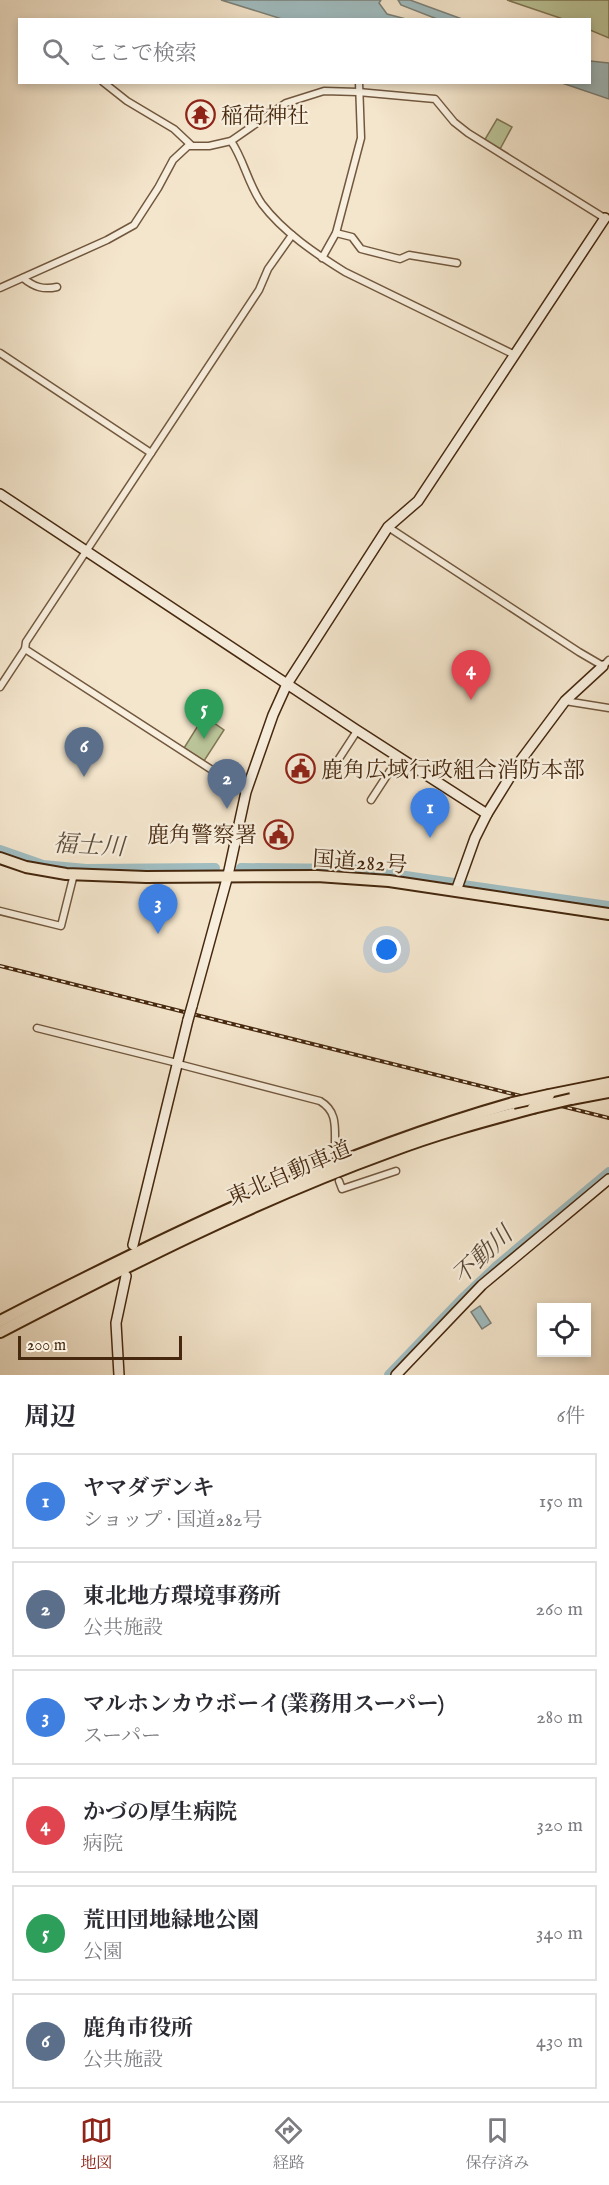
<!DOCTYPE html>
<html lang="ja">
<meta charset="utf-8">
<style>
:root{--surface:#fff;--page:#f2f2f3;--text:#2b2b33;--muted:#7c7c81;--line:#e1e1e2;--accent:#8f2418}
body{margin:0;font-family:"IM FELL English","Noto Serif JP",serif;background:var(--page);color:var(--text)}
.controls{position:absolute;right:18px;bottom:18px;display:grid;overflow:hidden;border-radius:0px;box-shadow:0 3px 9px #0003}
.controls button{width:54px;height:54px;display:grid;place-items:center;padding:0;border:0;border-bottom:2px solid var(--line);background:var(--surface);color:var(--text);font:30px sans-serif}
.scale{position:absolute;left:18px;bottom:15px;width:164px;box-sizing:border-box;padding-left:6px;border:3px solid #46280e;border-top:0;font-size:16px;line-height:21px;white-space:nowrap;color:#46280e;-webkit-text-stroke:4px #f8efde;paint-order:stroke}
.you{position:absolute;left:387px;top:950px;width:21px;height:21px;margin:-15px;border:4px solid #fff;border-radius:50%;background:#1a73e8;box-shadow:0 0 0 9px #1a73e833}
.badge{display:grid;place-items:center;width:39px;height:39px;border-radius:50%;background:var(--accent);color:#fff;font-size:20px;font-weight:700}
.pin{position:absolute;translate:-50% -50px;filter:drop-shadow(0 2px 3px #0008)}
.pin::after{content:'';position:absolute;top:32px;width:21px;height:18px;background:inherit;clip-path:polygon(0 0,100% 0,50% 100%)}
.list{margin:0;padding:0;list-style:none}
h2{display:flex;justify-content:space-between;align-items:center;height:78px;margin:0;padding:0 24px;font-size:26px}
h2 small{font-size:20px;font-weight:400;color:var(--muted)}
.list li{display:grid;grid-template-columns:39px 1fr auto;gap:18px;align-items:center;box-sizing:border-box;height:96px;margin:0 12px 12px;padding:0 12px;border:2px solid var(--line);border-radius:0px}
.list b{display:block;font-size:22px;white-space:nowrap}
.list p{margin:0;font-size:20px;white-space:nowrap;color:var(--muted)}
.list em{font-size:20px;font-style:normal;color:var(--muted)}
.icon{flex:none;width:33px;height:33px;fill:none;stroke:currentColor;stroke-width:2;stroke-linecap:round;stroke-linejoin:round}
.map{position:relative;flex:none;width:609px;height:1375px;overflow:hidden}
.search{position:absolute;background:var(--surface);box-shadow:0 3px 9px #0003;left:18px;right:18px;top:18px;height:66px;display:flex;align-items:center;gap:15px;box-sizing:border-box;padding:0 21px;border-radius:0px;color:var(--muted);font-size:22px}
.sheet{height:726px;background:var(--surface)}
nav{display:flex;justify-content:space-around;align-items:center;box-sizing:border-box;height:84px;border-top:2px solid var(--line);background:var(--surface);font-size:16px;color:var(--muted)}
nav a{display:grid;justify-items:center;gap:3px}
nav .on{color:var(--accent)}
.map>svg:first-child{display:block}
</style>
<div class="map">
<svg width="609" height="1375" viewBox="0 0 609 1375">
<rect width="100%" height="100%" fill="#f4e6cd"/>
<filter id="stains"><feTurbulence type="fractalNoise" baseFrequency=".00333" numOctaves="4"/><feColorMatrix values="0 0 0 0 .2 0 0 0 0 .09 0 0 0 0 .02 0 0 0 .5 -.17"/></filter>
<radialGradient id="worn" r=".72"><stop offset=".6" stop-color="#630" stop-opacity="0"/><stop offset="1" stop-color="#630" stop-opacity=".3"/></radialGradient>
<g fill="#bbc599" stroke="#807654" stroke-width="1.5">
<polygon points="507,0 609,0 609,38 590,30 590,20 563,19"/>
<polygon points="497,119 512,127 499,151 484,141"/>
<polygon points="204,716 224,730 204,761 184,748"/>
</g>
<g fill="#a0bdc1" stroke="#7c8179" stroke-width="1.5">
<polygon points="221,0 381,0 379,3 387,14 406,19 429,19 282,19"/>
<polygon points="398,0 410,0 462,19 437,19 401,5"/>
<polygon points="590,61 609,63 609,99 562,83 590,82"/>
<polygon points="480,1306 491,1323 482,1329 471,1312"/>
</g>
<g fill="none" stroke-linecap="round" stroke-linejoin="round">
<g stroke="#a0bdc1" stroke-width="10">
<polyline points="0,850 43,865 86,869 215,868"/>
<polyline points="241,868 357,869 454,883"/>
<polyline points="463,885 609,906"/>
<polyline points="389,1375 462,1299 498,1265 609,1172"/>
</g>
<polyline stroke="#d1c0a7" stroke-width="6" stroke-dasharray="6 3" stroke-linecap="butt" points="335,1144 338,1166"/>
<defs>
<g id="street">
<polyline points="103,82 127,101 174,129 191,145"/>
<path d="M231,141C244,160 248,184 262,204C283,232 316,254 345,272L515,355"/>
<polyline points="336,233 352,237 361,249 400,259 409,255 457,263"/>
<polyline points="322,258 336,233 361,138 359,82"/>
<path d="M23,278C34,287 43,290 57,287"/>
<polyline points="0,288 107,240 134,225 158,188 173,160 188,146 209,146 231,141 286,103 324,91 358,92 435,99 454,122 468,133 606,219"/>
<polyline points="0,353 151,453"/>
<polyline points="388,527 579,652 603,666 609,660"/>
<polyline points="25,649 246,792"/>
<polyline points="0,687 25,649 26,642 259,290 268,269 292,235"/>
<polyline points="565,701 609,708"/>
<polyline points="329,774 357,731"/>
<polyline points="371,800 399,757"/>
<polyline points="0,911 61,926 74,874"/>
<polyline points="37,1028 173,1062"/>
<path d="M182,1065L320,1101C337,1111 335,1126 335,1144"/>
<polyline points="339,1181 342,1189 396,1171"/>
</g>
<g id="secondary">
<polyline points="0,494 355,729 487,814"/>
<polyline points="456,891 475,838 487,814 518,764 565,701 603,666"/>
<polyline points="192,1006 228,875 246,792 273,715 287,684 388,527 418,501 605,218"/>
<polyline points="133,1245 188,1020"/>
<polyline points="119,1375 116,1323 126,1276"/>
<polyline points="396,1375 482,1285 609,1179"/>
</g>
<g id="highway">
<polyline points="0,858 26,867 66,874 146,877 317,876 389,881 609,914"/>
<polyline points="549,1095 609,1083"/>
<polyline points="571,1099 609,1092"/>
<path d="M0,1321C166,1236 333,1154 513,1103"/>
<path d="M0,1332C127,1266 254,1201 389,1152C436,1134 484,1121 533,1108"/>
</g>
</defs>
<use href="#street" stroke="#72583e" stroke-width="9"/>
<use href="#secondary" stroke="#46280e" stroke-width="12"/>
<use href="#highway" stroke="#46280e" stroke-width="14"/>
<use href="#street" stroke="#f8efde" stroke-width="6"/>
<use href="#secondary" stroke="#f8efde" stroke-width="9"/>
<use href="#highway" stroke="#f4e6cd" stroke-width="10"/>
<defs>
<polyline id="rail" points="0,966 609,1118"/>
</defs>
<use href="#rail" stroke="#46280e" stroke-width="4"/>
<use href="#rail" stroke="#f8efde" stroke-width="1.5" stroke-dasharray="4.5" stroke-linecap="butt"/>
<defs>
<polyline id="secondary-bridge" points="188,1020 192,1006"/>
<g id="highway-bridge">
<polyline points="513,1103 549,1095"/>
<polyline points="533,1108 571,1099"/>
</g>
</defs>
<use href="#secondary-bridge" stroke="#46280e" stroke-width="12" stroke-linecap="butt"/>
<use href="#highway-bridge" stroke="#46280e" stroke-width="14" stroke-linecap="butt"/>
<use href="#secondary-bridge" stroke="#f8efde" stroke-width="9"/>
<use href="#highway-bridge" stroke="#f4e6cd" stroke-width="10"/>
</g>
<defs>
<symbol id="temple-ring" viewBox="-11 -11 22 22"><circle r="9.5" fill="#f8efde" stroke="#8f2418" stroke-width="1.5"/><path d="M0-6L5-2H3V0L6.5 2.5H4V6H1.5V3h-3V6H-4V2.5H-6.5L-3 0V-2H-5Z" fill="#8f2418"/></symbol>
<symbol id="civic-ring" viewBox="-11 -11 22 22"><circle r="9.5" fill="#f8efde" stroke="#8f2418" stroke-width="1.5"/><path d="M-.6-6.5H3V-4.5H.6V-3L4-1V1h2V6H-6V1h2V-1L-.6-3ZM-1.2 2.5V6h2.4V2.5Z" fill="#8f2418"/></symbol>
</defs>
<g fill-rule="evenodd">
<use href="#temple-ring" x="184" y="98" width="33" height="33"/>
<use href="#civic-ring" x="284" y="752" width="33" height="33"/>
<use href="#civic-ring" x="262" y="818" width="33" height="33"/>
</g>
<g text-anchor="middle" stroke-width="4.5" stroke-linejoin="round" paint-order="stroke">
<g font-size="22" fill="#46280e" stroke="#f8efde" text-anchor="start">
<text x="221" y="123">稲荷神社</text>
<text x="321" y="777">鹿角広域行政組合消防本部</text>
<text x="257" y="842" text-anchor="end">鹿角警察署</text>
</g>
<g font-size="22" fill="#46280e" stroke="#f8efde">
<text transform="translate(360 861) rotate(4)" y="8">国道282号</text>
<text transform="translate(289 1172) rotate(-23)" y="8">東北自動車道</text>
</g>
<g font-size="24" font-style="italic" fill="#5c4d3b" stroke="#f8efde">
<text transform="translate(89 845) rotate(3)" y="8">福士川</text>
<text transform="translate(482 1255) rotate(-43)" y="8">不動川</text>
</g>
</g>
<rect width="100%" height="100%" filter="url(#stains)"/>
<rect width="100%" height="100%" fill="url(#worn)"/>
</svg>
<div class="controls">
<button><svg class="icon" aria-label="locate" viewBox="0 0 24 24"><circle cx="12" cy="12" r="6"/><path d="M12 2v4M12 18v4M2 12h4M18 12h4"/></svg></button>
</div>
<div class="scale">200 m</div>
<div class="you"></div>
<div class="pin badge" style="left:430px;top:838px;background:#3f7fe0">1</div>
<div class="pin badge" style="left:227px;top:809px;background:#5c6f8a">2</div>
<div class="pin badge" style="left:158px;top:934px;background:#3f7fe0">3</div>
<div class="pin badge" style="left:471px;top:700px;background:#e0444e">4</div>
<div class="pin badge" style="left:204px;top:739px;background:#2e9e5b">5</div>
<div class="pin badge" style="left:84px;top:777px;background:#5c6f8a">6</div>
<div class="search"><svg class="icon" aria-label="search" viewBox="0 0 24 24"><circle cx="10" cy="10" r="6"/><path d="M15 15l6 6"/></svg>ここで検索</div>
</div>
<section class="sheet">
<h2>周辺<small>6件</small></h2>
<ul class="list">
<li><span class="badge" style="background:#3f7fe0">1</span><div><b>ヤマダデンキ</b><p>ショップ · 国道282号</p></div><em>150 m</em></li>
<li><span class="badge" style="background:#5c6f8a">2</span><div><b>東北地方環境事務所</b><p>公共施設</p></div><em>260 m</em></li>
<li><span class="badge" style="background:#3f7fe0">3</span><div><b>マルホンカウボーイ(業務用スーパー)</b><p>スーパー</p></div><em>280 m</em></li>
<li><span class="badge" style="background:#e0444e">4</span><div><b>かづの厚生病院</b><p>病院</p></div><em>320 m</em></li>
<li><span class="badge" style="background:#2e9e5b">5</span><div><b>荒田団地緑地公園</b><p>公園</p></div><em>340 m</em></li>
<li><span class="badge" style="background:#5c6f8a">6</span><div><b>鹿角市役所</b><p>公共施設</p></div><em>430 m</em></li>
</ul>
</section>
<nav>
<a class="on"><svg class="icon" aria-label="map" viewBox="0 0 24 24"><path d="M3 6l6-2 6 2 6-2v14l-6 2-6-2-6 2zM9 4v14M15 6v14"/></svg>地図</a>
<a><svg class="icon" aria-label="directions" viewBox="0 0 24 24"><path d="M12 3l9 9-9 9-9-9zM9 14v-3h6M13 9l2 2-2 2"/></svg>経路</a>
<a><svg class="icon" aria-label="saved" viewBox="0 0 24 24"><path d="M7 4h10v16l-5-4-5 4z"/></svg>保存済み</a>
</nav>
